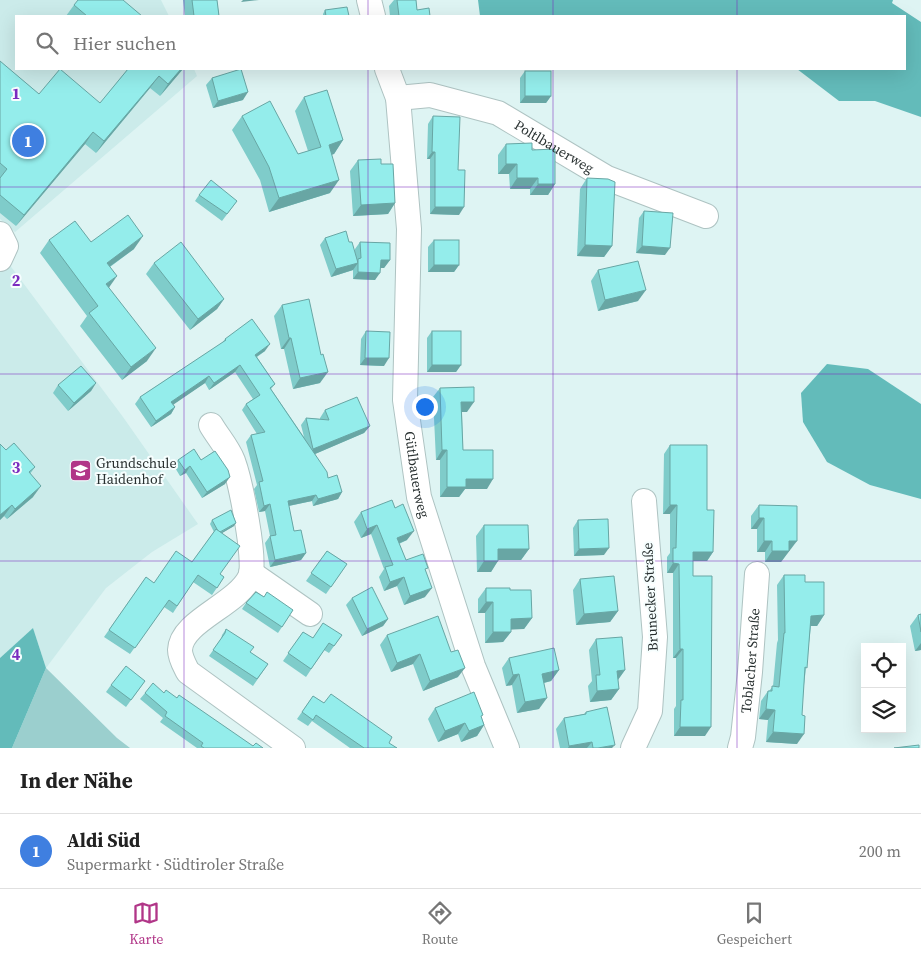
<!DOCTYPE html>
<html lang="de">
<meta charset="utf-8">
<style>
:root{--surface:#fff;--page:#f6f6f6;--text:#222;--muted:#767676;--line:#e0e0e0;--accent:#b13688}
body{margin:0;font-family:"Source Serif 4",serif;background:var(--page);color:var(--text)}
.controls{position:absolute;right:15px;bottom:15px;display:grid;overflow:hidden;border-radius:0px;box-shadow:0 5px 20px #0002}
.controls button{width:45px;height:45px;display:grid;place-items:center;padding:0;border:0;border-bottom:1px solid var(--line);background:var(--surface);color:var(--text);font:25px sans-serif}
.you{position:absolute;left:424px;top:406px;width:18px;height:18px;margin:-12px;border:4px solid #fff;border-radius:50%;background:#1a73e8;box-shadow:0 0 0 8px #1a73e833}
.badge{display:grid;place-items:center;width:32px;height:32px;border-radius:50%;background:var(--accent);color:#fff;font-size:16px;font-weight:700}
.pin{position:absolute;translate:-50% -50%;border:2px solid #fff;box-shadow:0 1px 5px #0006}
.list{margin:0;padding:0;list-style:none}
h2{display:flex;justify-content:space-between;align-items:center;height:65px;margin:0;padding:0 20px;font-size:21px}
h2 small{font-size:16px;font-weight:400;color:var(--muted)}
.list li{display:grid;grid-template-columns:32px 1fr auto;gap:15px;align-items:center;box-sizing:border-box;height:75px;padding:0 20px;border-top:1px solid var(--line)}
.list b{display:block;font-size:19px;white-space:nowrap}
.list p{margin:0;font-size:16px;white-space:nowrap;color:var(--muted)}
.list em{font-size:16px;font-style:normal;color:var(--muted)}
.icon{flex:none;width:28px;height:28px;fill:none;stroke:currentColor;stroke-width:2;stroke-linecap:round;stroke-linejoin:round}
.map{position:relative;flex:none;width:921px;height:748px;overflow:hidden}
.search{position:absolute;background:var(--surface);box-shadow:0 5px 20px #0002;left:15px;right:15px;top:15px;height:55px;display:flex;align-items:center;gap:12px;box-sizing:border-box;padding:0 18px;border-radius:0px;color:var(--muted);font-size:19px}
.sheet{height:140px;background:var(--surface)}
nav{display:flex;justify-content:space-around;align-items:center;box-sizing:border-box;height:70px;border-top:1px solid var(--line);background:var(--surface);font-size:14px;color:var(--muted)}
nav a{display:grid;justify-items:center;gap:2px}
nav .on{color:var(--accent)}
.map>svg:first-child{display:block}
</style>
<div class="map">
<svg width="921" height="748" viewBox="0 0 921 748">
<rect width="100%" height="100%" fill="#def4f3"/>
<g fill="#cbebea">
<polygon points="0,0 161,0 169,16 16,16 16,69 194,69 197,76 15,232 0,219"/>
<polygon points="6,260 123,417 198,524 152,552 106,588 46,668 33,628 0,658 0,264"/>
</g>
<polygon fill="#9bcfce" points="46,668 117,738 130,748 12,748"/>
<g fill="#63bbba">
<polygon points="478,0 893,0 892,3 921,22 921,117 875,101 839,101 797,69 905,69 905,16 480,16"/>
<polygon points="827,364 868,369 921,404 921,499 870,485 827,462 803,422 801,393"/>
<polygon points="33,628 46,668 12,748 0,748 0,658"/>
</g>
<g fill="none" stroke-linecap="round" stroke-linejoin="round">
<defs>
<g id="minor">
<polyline points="369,0 373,16"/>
<path id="s1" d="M387,69L398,98L409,229L405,400L419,497L473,666L507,748"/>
<path id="s2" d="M398,98L430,95L498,113L607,178L706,216"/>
<polyline points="0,234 6,246 0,259"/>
<path d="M211,425C218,437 228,448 233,461C240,480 257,561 250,577C237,605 181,621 180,650C180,658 185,666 188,672L293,748"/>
<polyline points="251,573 310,614"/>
<polyline points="633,748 650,711 655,637 644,501"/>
<path id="s3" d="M740,748L743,737L750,672L757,574"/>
</g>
</defs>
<use href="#minor" stroke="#aec3c2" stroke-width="26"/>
<use href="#minor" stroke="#fff" stroke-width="24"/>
</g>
<g fill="#7fccca">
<polygon points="183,0 217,0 219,16 185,16"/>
<polygon points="394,0 416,0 417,10 430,16 390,16 389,6"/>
<polygon points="74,5 142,16 66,16"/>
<polygon points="325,10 349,16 323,16 323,14"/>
<polygon points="0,61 39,94 100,103 128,69 183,69 160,96 150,88 96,153 85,144 16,226 0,213"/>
<polygon points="525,71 551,96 546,103 520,103 520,78"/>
<polygon points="212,78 243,100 213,108 206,85"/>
<polygon points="304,97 343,140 334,154 331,155 330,193 269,212 260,180 232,130 242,116 298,154 308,151 295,111"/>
<polygon points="433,116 458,170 459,215 430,214 430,159 427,159 428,124"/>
<polygon points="506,144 532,150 555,184 548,195 530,195 530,189 510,189 509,174 498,174 498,155"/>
<polygon points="358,160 381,164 395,203 388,214 353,216 350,171"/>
<polygon points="587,178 612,246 604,257 577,256 580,189"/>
<polygon points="199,195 237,201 222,221 195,201"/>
<polygon points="644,211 665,255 636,253 639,218"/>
<polygon points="325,238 349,242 355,253 355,249 360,242 390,260 384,268 380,268 375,280 353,279 353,270 331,277 320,245"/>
<polygon points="49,240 91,242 134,249 110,267 109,288 147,361 122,380 80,326 87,316 40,253"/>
<polygon points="434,240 459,265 454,272 428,272 428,247"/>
<polygon points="154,263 224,299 217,309 190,330 146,274"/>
<polygon points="598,270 638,301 598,311 591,281"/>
<polygon points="282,305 320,383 293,389 284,349 281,349 274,316"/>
<polygon points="366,331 384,366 360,365 361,339"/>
<polygon points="432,331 461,365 456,372 427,372 427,338"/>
<polygon points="225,339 265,351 257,357 275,384 271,389 304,437 301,425 306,418 320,419 320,418 325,410 370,426 364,433 315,454 328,478 342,492 338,499 313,506 312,501 289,506 294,531 306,553 301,560 270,567 265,543 270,536 265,511 259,512 254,489 257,485 246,442 251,435 257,434 242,410 246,404 253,399 235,372 209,390 205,383 173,404 175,407 171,414 151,427 135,404 140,397 222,343"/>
<polygon points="96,383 91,391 68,411 53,393 58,385"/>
<polygon points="440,388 467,412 462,412 463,450 487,489 465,489 459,497 440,497 440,460 436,460 433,397"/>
<polygon points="0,444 6,450 35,467 30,474 33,497 7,519 4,516 0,520"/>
<polygon points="670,445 707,510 713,552 707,561 693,561 693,576 705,736 674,736 674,709 676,706 676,658 673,658 673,573 667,573 667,557 670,553 670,514 663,514 664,454"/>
<polygon points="178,460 201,460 225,484 202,498 186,473 180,476 174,466"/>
<polygon points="759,505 789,552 788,552 781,562 765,562 765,552 757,552 757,529 751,529 751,516"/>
<polygon points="361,512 407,540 399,544 406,560 426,571 425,597 404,605 397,586 384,591 379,577 384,569 371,534 361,538 354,522"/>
<polygon points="212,520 234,526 222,533 220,574 224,577 212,595 193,582 173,613 164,607 130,654 104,637 146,577 154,583 192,562 214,532 210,524"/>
<polygon points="578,520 604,555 574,556 573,528"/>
<polygon points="484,525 529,549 521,560 498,560 491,572 477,572 476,536"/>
<polygon points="327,551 347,564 326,594 306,581"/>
<polygon points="784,575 805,582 824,615 817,626 811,626 797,744 766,742 768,720 759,719 761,701 768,691 769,691 773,686 777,643 778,640 777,585"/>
<polygon points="580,579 618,611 610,622 576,625 573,590"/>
<polygon points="486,588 510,590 532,618 524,629 511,629 511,632 503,642 485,643 485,613 478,613 478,599"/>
<polygon points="264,597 293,610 278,633 242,609 246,603"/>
<polygon points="352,598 388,619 383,626 362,636 346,605"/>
<polygon points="921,614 921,653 921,650 915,651 910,626 918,615"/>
<polygon points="226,629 250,652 268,664 253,686 209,656 221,639 222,635"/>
<polygon points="303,632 312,638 342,635 329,653 324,650 306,677 283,661"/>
<polygon points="387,635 458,677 423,691 413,664 391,672 380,645"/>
<polygon points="596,639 625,670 618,680 619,689 611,700 590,702 588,686 592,681 589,650"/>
<polygon points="509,658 559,670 551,681 544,683 539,709 517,713 512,685 506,686 502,668"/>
<polygon points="145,681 126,707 106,692 111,685"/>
<polygon points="145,693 164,693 177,698 253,746 263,748 197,748 160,722 163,718 140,699"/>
<polygon points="313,696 389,743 397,748 350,748 312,721 308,726 297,719"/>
<polygon points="435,708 481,718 484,725 477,736 461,742 458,734 438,742 428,719"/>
<polygon points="586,712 612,748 560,748 556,729 564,718 584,714"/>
</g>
<g fill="#68a6a4">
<polygon points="243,0 259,0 241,2"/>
<polygon points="181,69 183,69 160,96 168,84"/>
<polygon points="159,76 150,88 96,153 104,141"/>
<polygon points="248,92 243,100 213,108 218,101"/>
<polygon points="525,96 551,96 546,103 520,103"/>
<polygon points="93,132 85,144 16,226 24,215"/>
<polygon points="343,140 334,154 319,158 329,145"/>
<polygon points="432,152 435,152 430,159 427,159"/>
<polygon points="506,164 517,164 509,174 498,174"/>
<polygon points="517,178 538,178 530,189 510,189"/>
<polygon points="339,180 330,193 269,212 279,198"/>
<polygon points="538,184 555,184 548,195 530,195"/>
<polygon points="395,203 388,214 353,216 361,205"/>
<polygon points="435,207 464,207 459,215 430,214"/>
<polygon points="143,236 134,249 98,275 107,263"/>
<polygon points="585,245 612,246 604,257 577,256"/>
<polygon points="642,246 670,248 665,255 636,253"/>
<polygon points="381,260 390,260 384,268 375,268"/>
<polygon points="358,263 353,270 331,277 336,269"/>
<polygon points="434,265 459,265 454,272 428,272"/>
<polygon points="358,272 380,273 375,280 353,279"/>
<polygon points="117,276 108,289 106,284"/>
<polygon points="646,290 638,301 598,311 605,300"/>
<polygon points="224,299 217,309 190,330 198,319"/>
<polygon points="289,338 291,338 284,349 281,349"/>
<polygon points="270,344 265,351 250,361 255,355"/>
<polygon points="156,348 147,361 122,380 131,367"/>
<polygon points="365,358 389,358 384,366 360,365"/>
<polygon points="240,365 235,372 209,390 214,383"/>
<polygon points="432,365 461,365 456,372 427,372"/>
<polygon points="328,372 320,383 293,389 300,378"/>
<polygon points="209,376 205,383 167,409 171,402"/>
<polygon points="96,383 91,391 68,411 74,403"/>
<polygon points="461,402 474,402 467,412 454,412"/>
<polygon points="175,407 171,414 151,427 156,421"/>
<polygon points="370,426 364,433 308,457 313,449"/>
<polygon points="442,450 447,450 440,460 436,460"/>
<polygon points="190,466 186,473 180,476 185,470"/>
<polygon points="230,477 225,484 202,498 207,492"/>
<polygon points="466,479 493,479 487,489 465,489 459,497 440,497 447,487"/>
<polygon points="41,486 33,497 7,519 15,509"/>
<polygon points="342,492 338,499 313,506 318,499"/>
<polygon points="316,495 312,501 283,507 288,501"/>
<polygon points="270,504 265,511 259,512 264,506"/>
<polygon points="12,505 4,516 0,520 0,515"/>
<polygon points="670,505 677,505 670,514 663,514"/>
<polygon points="759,518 764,518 757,529 751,529"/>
<polygon points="236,523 234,526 217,536 220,533"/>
<polygon points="377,525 371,534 361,538 367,529"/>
<polygon points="414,531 407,540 390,547 397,538"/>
<polygon points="764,541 772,541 765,552 757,552"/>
<polygon points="789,541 797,541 781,562 765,562 772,551"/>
<polygon points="609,548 604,555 574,556 579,549"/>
<polygon points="498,549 529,549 521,560 491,560"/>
<polygon points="693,552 713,552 707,561 687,561"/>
<polygon points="306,553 301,560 270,567 275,560"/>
<polygon points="484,561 498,561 491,572 477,572"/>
<polygon points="673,563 679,564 673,573 667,573"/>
<polygon points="404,577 397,586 384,591 390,582"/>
<polygon points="432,588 425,597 404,605 410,596"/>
<polygon points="486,602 493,602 485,613 478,613"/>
<polygon points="618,611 610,622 576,625 584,614"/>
<polygon points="824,615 817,626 804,626 811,616"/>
<polygon points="532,618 524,629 503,630 511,619"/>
<polygon points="388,619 383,626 362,636 367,629"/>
<polygon points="493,632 511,632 503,642 485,643"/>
<polygon points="921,643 921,650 915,651"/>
<polygon points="680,649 683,649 676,658 673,658"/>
<polygon points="420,654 413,664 391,672 397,663"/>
<polygon points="465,668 458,677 423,691 430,681"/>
<polygon points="559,670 551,681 535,685 542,674"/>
<polygon points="625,670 617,681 617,671"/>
<polygon points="519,674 512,685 506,686 513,675"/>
<polygon points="619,689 611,700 590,702 597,691"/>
<polygon points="547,698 539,709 517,713 525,702"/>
<polygon points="766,709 775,710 768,720 759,719"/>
<polygon points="465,723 458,734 438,742 445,731"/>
<polygon points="484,725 477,736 461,742 469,731"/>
<polygon points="680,727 711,727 705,736 674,736"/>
<polygon points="773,732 804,734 797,744 766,742"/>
<polygon points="592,742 587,748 568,748 569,746"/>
<polygon points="615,745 612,748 598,748"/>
</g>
<g fill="#94edeb" stroke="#68a6a4">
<polygon points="78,0 123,0 142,16 87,16 74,5"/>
<polygon points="192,0 217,0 219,16 194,16"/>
<polygon points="397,0 416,0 417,10 429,8 430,16 399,16"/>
<polygon points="347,7 349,16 326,16 325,10"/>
<polygon points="0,61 39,94 60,69 100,103 128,69 181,69 168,84 159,76 104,141 93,132 24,215 0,195 0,178 7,169 0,163"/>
<polygon points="241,69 248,92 218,101 212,78"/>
<rect x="525" y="71" width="26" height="25"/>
<polygon points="327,90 343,140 329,145 339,180 279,198 269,167 242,116 270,101 298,154 321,147 304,97"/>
<polygon points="433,116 460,117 458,170 465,170 464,207 435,207 435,152 432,152"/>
<polygon points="532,143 532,150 555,149 555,184 538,184 538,178 517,178 517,164 506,164 506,144"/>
<polygon points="381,159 381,164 393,164 395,203 361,205 358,160"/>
<polygon points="587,178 608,179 615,182 612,246 585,245"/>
<polygon points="211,180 237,201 227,214 199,195"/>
<polygon points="644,211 673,213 670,248 642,246"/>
<polygon points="128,215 143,236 107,263 117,276 106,284 156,348 131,367 89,313 98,306 49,240 75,221 91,242"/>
<polygon points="346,231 349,242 352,242 358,263 336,269 325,238"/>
<rect x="434" y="240" width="25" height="25"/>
<polygon points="181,242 224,299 198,319 154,263"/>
<polygon points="360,242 390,243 390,260 381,260 380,273 358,272 358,259 361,258"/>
<polygon points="638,261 646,290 605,300 598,270"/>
<polygon points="309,299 321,355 323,354 328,372 300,378 291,338 289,338 282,305"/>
<polygon points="252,319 270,344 255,355 275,384 270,388 327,472 328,478 337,475 342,492 318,499 316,495 288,501 294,531 301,530 306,553 275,560 270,536 276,535 270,504 264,506 259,482 263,481 251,435 265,432 246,404 260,395 240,365 214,383 209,376 171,402 175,407 156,421 140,397 226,340 225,339"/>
<polygon points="366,331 390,332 389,358 365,358"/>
<rect x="432" y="331" width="29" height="34"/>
<polygon points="81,366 96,383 74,403 58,385"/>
<polygon points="474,387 474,402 461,402 463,450 493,450 493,479 466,479 466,487 447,487 447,450 442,450 440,388"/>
<polygon points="357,397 370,426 313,449 306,418 329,420 325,410"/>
<polygon points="14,443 35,467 29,472 41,486 15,509 12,505 0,515 0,444 6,450"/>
<polygon points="670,445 707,445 707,510 714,510 713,552 693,552 693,576 712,576 711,727 680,727 681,700 683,700 683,649 680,649 679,564 673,563 673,548 676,548 677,505 670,505"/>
<polygon points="194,449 201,460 215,451 228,470 230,477 207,492 190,466 185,470 178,460"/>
<polygon points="392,500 395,508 403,504 414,531 397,538 406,560 423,554 428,568 425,569 432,588 410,596 404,577 390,582 385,567 393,565 377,525 367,529 361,512"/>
<polygon points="759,505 797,506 797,541 789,541 789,551 772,551 772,541 764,541 764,518 759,518"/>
<polygon points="231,510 236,523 220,532 218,531 212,520"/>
<polygon points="608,519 609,548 579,549 578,520"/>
<polygon points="484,525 528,525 529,549 498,549 498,561 484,561"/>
<polygon points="216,529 240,546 220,574 224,577 217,588 198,575 177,606 169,600 135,648 109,630 146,577 154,583 176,551 192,562"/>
<polygon points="327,551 347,564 331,587 311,573"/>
<polygon points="784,575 805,575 805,582 824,582 824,615 811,616 807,668 805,667 802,715 805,716 804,734 773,732 775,710 766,709 768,691 772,691 772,686 779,687 784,633 785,633"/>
<polygon points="614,576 618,611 584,614 580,579"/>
<polygon points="372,587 388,619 367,629 352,598"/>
<polygon points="486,588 510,588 510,590 531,590 532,618 511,619 511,632 493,632 493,602 486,602"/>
<polygon points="256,592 264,597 267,592 293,610 282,627 246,603"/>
<polygon points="921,614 921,632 918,615"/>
<polygon points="438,616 451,652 458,650 465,668 430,681 420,654 397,663 387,635"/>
<polygon points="323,623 342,635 334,646 329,643 311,669 288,653 303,632 313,638"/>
<polygon points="226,629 254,647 250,652 268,664 257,679 213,650 225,633"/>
<polygon points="622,637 625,670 617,671 619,689 597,691 596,675 600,675 596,639"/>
<polygon points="554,648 559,670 542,674 547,698 525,702 519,674 513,675 509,658"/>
<polygon points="126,666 145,681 131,700 111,685"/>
<polygon points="153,683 164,693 166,690 177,698 179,695 253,746 256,743 263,748 204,748 201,746 203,743 165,716 167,712 145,693"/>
<polygon points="474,692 483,715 481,716 484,725 469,731 465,723 445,731 435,708"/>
<polygon points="331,694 392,737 389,743 397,748 364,748 316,715 313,720 302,712 313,696 324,703"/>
<polygon points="607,707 615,745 598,748 593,748 592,742 569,746 564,718 586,714 586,712"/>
<polygon points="919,745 919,748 894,748"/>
</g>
<path fill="none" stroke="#7b2cbf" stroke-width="1" stroke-opacity="0.55" d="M184,0V16M368,0V16M553,0V16M737,0V16M184,69V748M368,69V748M553,69V748M737,69V748M0,187H921M0,374H921M0,561H921"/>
<defs>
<symbol id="school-square" viewBox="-11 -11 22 22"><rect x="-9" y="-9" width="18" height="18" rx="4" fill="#b13688" stroke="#f6fefe"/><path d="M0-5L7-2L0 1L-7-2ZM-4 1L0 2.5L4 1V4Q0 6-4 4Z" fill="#fff"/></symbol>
</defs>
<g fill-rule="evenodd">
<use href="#school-square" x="68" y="458" width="25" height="25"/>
</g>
<g text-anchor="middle" stroke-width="4" stroke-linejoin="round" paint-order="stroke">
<g font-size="14" fill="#293131" stroke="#f6fefe">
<text dy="5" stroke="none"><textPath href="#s2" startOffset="168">Poltlbauerweg</textPath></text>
<text dy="5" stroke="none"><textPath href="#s1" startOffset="409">Gütlbauerweg</textPath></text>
<text transform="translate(650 597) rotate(-93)" y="5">Brunecker Straße</text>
<text dy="5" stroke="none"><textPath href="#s3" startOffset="88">Toblacher Straße</textPath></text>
</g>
<g font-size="14" fill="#293131" stroke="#f6fefe" text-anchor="start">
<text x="96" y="468">Grundschule<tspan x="96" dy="16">Haidenhof</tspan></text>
</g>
</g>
<g font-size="16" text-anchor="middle" font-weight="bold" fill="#7b2cbf" stroke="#f6fefe" stroke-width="4" stroke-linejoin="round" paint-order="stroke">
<text x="16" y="99">1</text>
<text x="16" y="286">2</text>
<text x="16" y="473">3</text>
<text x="16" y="660">4</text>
</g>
</svg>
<div class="controls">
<button><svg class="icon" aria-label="locate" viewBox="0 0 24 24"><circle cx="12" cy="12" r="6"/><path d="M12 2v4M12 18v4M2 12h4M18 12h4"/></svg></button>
<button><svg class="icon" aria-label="layers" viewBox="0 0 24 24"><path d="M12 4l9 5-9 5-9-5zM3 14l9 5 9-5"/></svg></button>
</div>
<div class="you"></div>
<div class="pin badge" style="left:28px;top:141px;background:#3f7fe0">1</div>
<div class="search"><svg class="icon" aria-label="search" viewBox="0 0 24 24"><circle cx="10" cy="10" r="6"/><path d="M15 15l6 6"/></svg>Hier suchen</div>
</div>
<section class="sheet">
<h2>In der Nähe<small></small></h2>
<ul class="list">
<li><span class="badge" style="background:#3f7fe0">1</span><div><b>Aldi Süd</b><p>Supermarkt · Südtiroler Straße</p></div><em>200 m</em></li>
</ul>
</section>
<nav>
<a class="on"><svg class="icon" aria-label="map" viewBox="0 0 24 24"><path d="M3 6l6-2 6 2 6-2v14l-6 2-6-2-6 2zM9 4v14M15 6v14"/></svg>Karte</a>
<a><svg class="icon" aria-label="directions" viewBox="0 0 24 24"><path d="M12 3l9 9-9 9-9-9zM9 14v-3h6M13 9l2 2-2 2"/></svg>Route</a>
<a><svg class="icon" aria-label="saved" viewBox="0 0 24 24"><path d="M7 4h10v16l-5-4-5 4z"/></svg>Gespeichert</a>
</nav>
